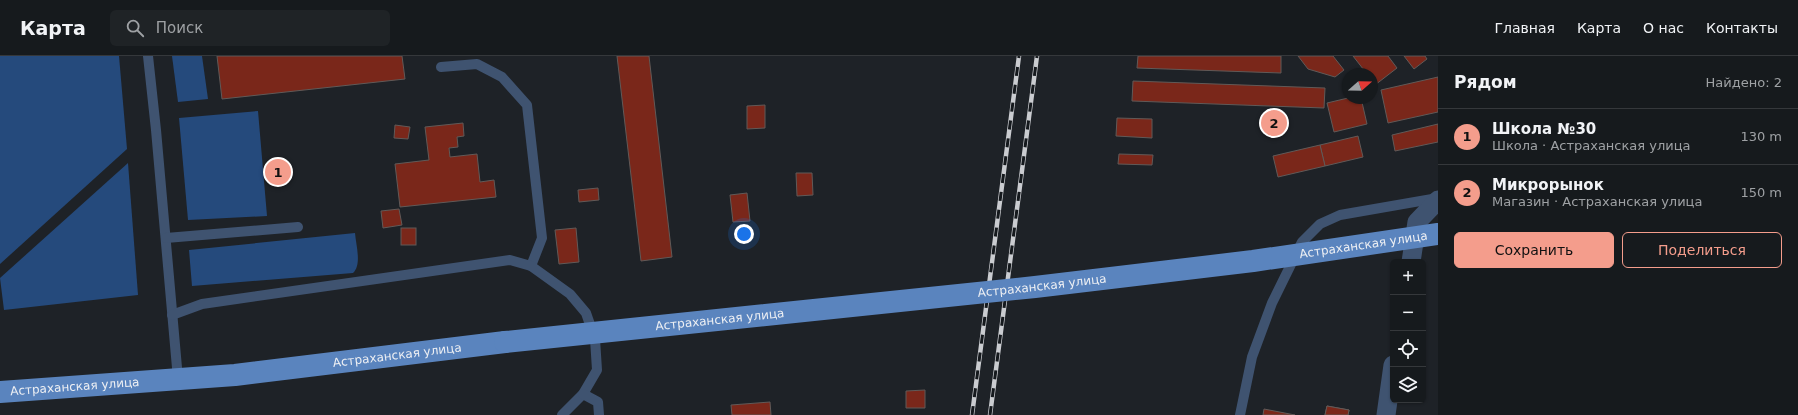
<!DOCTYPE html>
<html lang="ru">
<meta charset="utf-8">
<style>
:root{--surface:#161a1d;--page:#1f2326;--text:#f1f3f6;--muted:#9ea1a4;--line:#35383b;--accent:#f49d8c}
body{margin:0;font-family:"DejaVu Sans",sans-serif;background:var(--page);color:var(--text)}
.controls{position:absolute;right:12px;bottom:12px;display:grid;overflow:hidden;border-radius:6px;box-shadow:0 1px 3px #0004}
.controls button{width:36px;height:36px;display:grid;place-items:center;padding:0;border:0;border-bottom:1px solid var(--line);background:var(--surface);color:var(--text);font:20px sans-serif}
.compass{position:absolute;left:1342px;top:12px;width:36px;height:36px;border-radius:50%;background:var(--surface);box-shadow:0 1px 3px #0004;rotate:70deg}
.you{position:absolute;left:744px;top:178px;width:14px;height:14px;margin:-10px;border:3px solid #fff;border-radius:50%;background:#1a73e8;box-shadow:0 0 0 6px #1a73e833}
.badge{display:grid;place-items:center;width:26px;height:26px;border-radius:50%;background:var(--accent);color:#111;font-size:13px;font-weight:700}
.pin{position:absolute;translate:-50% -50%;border:2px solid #fff;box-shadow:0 1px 4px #0006}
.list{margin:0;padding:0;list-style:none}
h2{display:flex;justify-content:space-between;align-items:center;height:52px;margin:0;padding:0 16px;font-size:17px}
h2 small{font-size:13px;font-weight:400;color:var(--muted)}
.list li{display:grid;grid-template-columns:26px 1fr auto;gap:12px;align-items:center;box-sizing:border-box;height:56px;padding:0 16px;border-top:1px solid var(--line)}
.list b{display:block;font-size:15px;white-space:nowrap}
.list p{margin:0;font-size:13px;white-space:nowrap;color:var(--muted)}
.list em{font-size:13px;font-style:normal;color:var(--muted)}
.actions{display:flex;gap:8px;padding:12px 16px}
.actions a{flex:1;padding:9px 0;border:1px solid var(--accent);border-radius:6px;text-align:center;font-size:14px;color:var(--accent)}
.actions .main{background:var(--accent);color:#111}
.icon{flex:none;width:22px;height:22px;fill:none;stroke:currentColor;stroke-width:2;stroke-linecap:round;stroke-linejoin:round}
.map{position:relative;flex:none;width:1438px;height:359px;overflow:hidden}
header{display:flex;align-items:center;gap:24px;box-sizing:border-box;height:56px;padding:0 20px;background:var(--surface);border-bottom:1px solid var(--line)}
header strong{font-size:19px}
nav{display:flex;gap:22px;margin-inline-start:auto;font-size:14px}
.search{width:280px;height:36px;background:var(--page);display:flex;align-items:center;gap:10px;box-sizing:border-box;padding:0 14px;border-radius:6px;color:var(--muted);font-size:15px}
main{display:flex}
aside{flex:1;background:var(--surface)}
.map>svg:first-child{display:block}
</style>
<header>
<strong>Карта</strong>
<div class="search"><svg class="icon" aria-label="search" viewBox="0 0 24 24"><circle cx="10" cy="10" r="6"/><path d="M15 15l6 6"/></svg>Поиск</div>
<nav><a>Главная</a><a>Карта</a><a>О нас</a><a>Контакты</a></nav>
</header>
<main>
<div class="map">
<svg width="1438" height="359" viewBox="0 0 1438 359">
<rect width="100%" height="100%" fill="#1e2227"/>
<g fill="#254a7c">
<polygon points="0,0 119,0 127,93 0,208"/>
<polygon points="172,0 202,0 208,43 178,46"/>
<polygon points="258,55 267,160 188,164 179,62"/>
<polygon points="128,107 138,239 4,254 0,222"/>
<path d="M355,177C356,189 362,209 353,217L192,230L189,194Z"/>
</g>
<g fill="#7a271a" stroke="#615a58">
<polygon points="217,0 402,0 405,23 222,43"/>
<polygon points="617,0 649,0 672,201 641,205"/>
<polygon points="1138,0 1281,0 1281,17 1137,12"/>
<polygon points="1298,0 1333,0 1344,14 1335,21 1308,13"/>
<polygon points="1353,0 1388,0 1397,12 1375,29 1372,24 1372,18 1367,18"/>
<polygon points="1404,0 1425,0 1427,3 1414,13"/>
<polygon points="1438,21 1438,56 1388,67 1381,34"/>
<polygon points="1133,25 1325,32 1324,52 1132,45"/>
<polygon points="1348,42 1361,42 1367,68 1334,76 1327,47"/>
<polygon points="765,49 765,72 747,73 747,50"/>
<polygon points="1117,62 1152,63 1152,82 1116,80"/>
<polygon points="463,67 464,80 457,81 458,91 449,92 450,101 477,98 480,126 494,124 496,141 400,151 395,108 429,104 425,71"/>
<polygon points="1438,68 1438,86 1395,95 1392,79"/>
<polygon points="395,69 410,71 408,83 394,82"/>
<polygon points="1358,80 1363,101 1325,110 1320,89"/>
<polygon points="1320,89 1325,110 1278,121 1273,100"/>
<polygon points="1119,98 1153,99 1152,109 1118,108"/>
<polygon points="796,117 812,117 813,139 797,140"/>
<polygon points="598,132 599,144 579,146 578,134"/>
<polygon points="747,137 750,165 733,166 730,139"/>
<polygon points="399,153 402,169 383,172 381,155"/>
<rect x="401" y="172" width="15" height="17"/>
<polygon points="576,172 579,206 559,208 555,174"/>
<polygon points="925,334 925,352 906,352 906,335"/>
<polygon points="770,346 771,359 732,359 731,349"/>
<polygon points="1327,350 1349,354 1348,359 1325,359"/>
<polygon points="1327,350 1349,354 1348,359 1325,359"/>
<polygon points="1264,353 1295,359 1263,359"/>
</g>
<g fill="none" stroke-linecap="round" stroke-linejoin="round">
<g stroke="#3f5370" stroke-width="10">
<polyline points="148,0 156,74 178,323"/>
<polyline points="441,11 477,8 502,21 527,49 542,182 531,210"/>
<polyline points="166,182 298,171"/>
<polyline points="172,259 202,248 510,204 531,210 570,238 586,257 595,283 597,314 583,338 562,359"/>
<polyline points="583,338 598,346 599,359"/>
<polyline points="1240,359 1252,301 1272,247 1302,186 1320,168 1340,159 1438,142"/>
</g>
<g stroke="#3f5370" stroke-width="19">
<polyline points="1411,206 1417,166 1438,144"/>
<polyline points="1386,359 1393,309"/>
</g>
<path stroke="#5a84be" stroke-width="22" id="s1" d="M0,336L235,319L505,286"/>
<defs>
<g id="rail">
<polyline points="972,359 1019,0"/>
<polyline points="990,359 1037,0"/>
</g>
</defs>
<use href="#rail" stroke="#caccd0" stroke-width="4.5"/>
<use href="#rail" stroke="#15191d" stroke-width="3" stroke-dasharray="9" stroke-linecap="butt"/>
<path stroke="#5a84be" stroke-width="22" id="s2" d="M505,286L1035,231L1253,205L1438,178"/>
</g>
<g text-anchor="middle" stroke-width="4" stroke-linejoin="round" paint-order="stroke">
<g font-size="12" fill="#edeff3" stroke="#15191d">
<text dy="4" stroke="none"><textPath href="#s2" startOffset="864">Астраханская улица</textPath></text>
<text dy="4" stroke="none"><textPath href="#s2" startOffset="540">Астраханская улица</textPath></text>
<text dy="4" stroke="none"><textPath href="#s2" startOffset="216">Астраханская улица</textPath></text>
<text dy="4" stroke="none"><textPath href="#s1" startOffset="399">Астраханская улица</textPath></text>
<text dy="4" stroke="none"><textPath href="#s1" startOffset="75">Астраханская улица</textPath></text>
</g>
</g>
</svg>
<div class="controls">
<button>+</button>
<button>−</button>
<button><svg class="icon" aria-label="locate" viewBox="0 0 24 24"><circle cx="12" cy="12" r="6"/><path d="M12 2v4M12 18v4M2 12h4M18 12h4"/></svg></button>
<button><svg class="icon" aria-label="layers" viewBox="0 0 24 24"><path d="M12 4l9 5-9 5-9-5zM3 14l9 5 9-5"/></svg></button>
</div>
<svg class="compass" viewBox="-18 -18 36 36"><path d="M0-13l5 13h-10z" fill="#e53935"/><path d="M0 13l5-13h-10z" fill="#9ea1a4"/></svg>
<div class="you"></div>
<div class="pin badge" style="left:278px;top:116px">1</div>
<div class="pin badge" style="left:1274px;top:67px">2</div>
</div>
<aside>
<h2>Рядом<small>Найдено: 2</small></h2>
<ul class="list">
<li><span class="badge">1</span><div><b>Школа №30</b><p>Школа · Астраханская улица</p></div><em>130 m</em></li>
<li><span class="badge">2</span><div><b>Микрорынок</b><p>Магазин · Астраханская улица</p></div><em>150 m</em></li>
</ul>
<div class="actions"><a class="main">Сохранить</a><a>Поделиться</a></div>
</aside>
</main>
